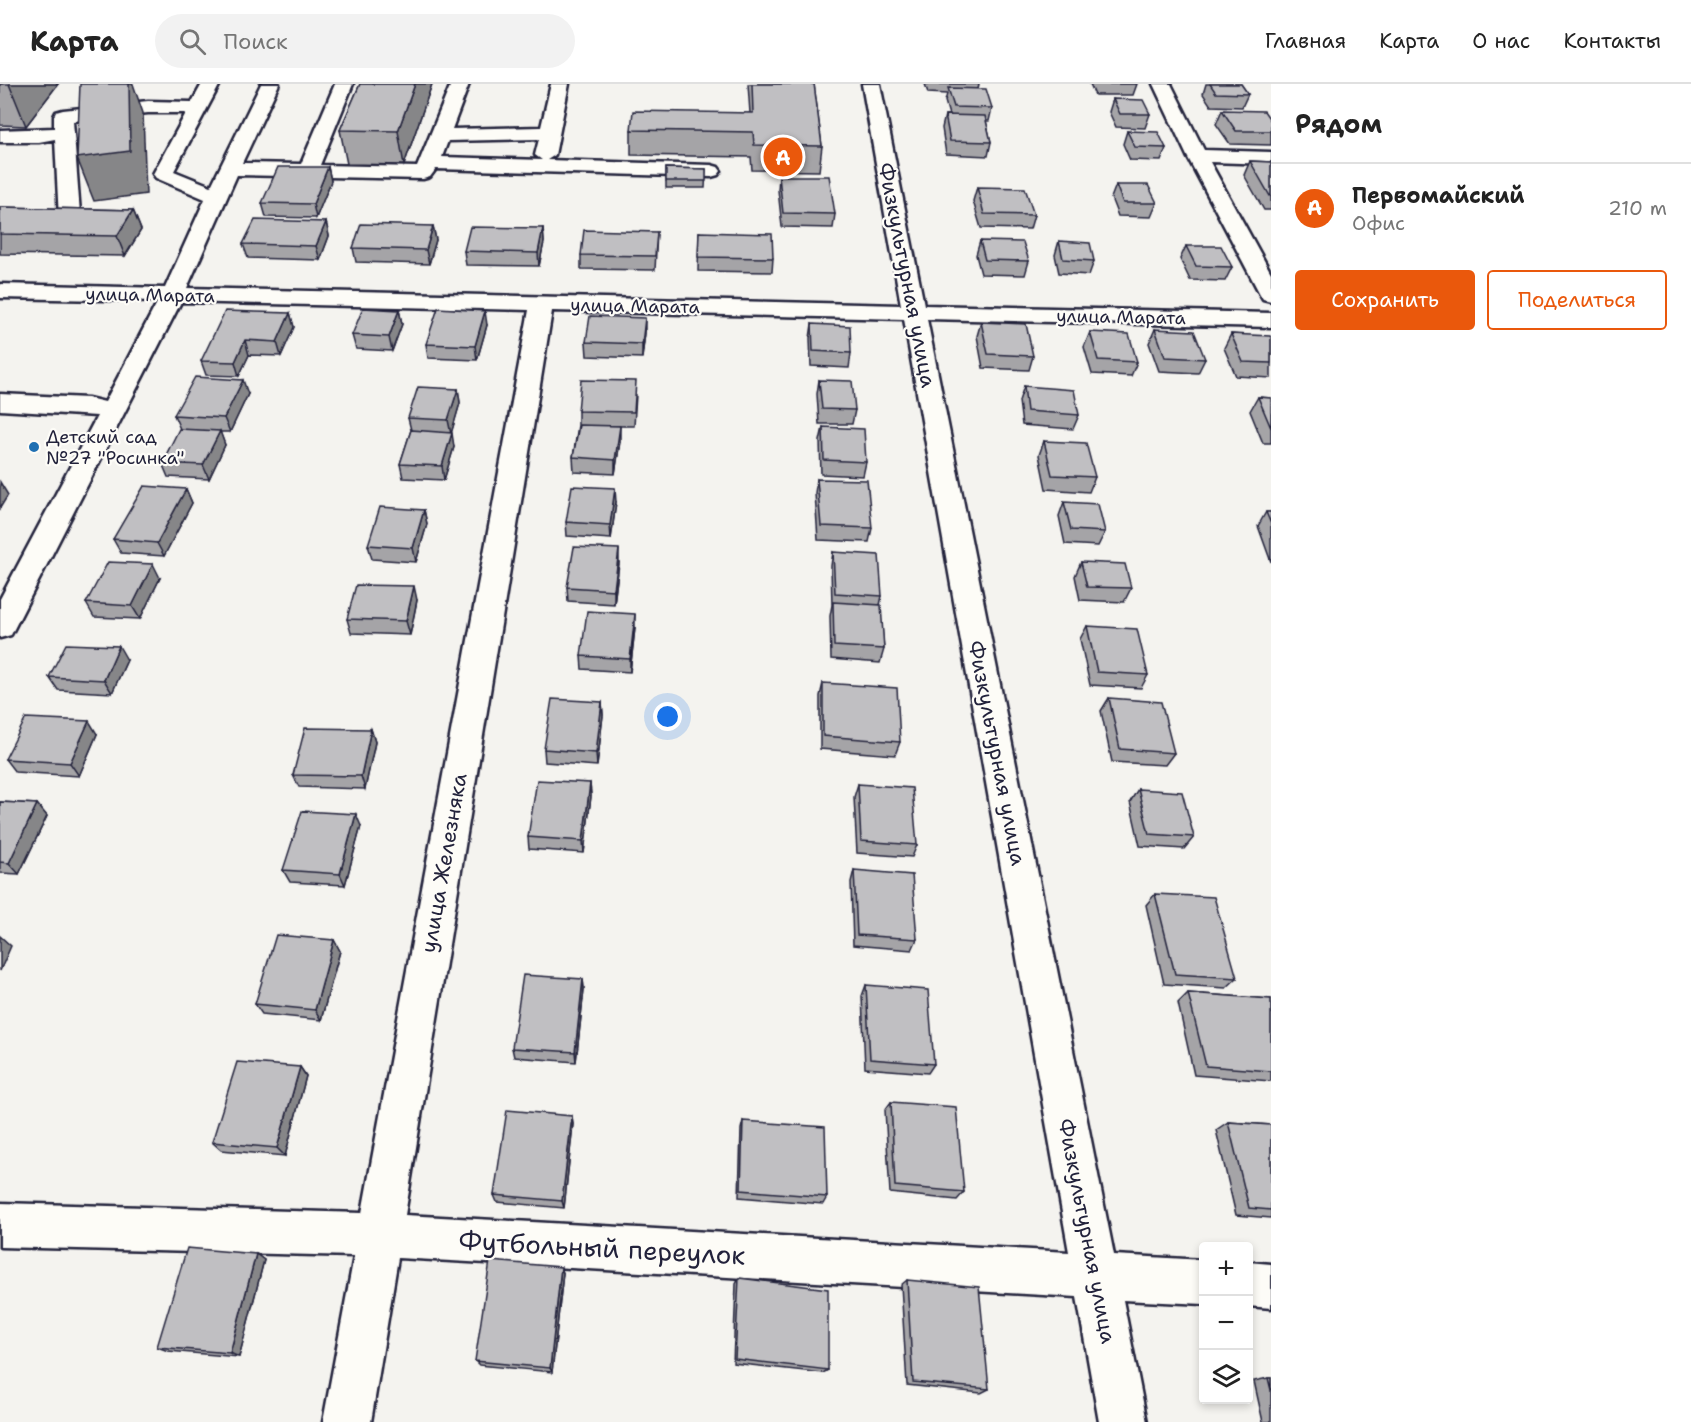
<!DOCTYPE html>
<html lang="ru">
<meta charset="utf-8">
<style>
:root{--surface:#fff;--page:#f2f2f2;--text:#222;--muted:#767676;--line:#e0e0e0;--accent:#ea580c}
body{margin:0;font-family:"Shantell Sans",sans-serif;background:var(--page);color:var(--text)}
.controls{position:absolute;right:18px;bottom:18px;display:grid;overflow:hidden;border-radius:6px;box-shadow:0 3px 9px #0003}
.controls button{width:54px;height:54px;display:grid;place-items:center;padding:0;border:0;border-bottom:2px solid var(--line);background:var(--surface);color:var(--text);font:30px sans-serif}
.you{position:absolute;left:668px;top:633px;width:21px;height:21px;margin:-15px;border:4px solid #fff;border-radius:50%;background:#1a73e8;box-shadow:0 0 0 9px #1a73e833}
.badge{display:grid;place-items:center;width:39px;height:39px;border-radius:50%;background:var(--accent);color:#fff;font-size:20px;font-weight:700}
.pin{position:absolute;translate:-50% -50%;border:3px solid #fff;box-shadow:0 2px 6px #0006}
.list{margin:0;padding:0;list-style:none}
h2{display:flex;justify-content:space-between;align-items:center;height:78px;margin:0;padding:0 24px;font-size:26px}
h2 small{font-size:20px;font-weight:400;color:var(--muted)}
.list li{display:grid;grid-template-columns:39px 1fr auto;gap:18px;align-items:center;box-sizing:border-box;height:90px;padding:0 24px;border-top:2px solid var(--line)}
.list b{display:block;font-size:22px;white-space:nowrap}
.list p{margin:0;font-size:20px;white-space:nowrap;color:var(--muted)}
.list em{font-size:20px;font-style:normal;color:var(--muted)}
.actions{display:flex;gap:12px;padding:18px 24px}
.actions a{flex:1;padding:14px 0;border:2px solid var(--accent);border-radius:6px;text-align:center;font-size:21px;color:var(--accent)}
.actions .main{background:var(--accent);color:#fff}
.icon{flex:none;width:33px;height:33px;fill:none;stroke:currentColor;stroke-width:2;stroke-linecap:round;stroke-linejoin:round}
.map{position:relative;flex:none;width:1271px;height:1338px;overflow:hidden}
header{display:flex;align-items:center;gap:36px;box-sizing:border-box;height:84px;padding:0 30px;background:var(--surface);border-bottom:2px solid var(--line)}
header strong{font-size:28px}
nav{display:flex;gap:33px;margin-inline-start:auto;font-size:21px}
.search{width:420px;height:54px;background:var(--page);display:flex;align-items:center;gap:15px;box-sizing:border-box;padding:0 21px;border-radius:33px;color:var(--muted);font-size:22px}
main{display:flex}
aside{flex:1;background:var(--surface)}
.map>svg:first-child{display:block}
</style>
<header>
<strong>Карта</strong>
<div class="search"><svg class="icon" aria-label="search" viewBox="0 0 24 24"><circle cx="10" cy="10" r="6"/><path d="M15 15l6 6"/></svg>Поиск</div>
<nav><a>Главная</a><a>Карта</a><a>О нас</a><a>Контакты</a></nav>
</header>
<main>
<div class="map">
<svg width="1271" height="1338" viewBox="0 0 1271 1338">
<rect width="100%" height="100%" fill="#f4f3ef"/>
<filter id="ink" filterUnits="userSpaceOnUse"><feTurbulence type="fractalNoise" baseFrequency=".0167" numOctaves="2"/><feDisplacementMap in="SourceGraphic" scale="12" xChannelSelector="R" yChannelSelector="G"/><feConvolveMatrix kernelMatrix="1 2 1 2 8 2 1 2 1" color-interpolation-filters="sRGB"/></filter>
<g filter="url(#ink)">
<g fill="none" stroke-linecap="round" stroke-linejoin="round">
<defs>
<g id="minor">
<path d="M202,0H220L174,87L211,102L261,0H279L242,79L301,80L335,0H353L320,81L417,83L451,0H469L452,45L541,43L551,0H569L555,71L547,76L711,81L718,83L721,87L718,91L711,93L436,85L430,93L423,95L237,91L187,204L901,221L862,0H880L924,221L1271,229V243L927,235L1114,1171L1204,1176V1220L1123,1216L1147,1338H1099L1077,1213L398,1174L371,1338H323L354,1172L0,1163V1119L362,1129L529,226L181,218L15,543L11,551L0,554V515L97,332L0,326V310L88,314L105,318L158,217L0,214V200L165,204L205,115L156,94L153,90L186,29H148L73,37L80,130L111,134L115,138L111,142C97,146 77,144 63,140L59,136L55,55L39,58H0V46L54,44V32L56,28L63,26L148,17L192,18ZM539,55L535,71L542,76L442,73L448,57ZM552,227L904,235L1069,1168L405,1131Z"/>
<polygon points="1153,0 1171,0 1204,66 1271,68 1271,80 1210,78 1271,189 1271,217 1263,215 1260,210 1187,72"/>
<polygon points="1248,1178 1271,1180 1271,1224 1248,1222"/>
</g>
</defs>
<use href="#minor" stroke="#22223b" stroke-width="5"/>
<use href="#minor" fill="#fdfcf7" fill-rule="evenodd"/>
</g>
<g fill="#a5a4a7" stroke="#22223b" stroke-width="1.5">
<polygon points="0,0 58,0 26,42 0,41"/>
<polygon points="360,0 432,0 404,81 347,80 340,46"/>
<polygon points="748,0 814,0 822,62 819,87 752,86 751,73 631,71 631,46 750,29"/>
<polygon points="925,0 979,0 978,5 992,24 989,37 986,37 991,58 988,72 946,70 942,44 945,31 949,31 945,17 947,10 928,9"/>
<polygon points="1090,0 1137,0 1133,11 1095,11"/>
<polygon points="1206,0 1241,0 1248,10 1242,23 1211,22 1203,10"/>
<polygon points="1113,15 1150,30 1145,44 1116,43 1109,28"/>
<polygon points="1222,26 1271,37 1271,61 1230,60 1216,40"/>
<polygon points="1127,47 1166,64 1161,77 1130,76 1123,60"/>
<polygon points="1250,77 1271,78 1271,126 1264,126 1244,91"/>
<polygon points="328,83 331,97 316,134 266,133 262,119"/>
<polygon points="666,84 706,85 705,104 666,104"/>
<polygon points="779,92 835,130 833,144 782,143 778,106"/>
<polygon points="1116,101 1157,119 1151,133 1118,132 1111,114"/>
<polygon points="977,103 1034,131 1030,145 981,144 973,117"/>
<polygon points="0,123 133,126 141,146 125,172 0,170"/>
<polygon points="326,138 329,152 320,176 248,174 243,160"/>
<polygon points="433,142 436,156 429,180 356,178 353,164"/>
<polygon points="543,144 544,158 539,182 466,181 464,167"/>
<polygon points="657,148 655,186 581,185 581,171"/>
<polygon points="699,148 773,174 772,188 698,187"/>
<polygon points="980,157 1029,177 1025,191 981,190 976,171"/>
<polygon points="1059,157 1094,177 1089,191 1059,189 1055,171"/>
<polygon points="1186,162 1232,183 1225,197 1190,196 1180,175"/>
<polygon points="399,226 402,240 392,267 356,265 352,251"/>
<polygon points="290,229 294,243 281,272 249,271 239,292 206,291 201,277"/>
<polygon points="981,238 1033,272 1029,286 983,284 977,252"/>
<polygon points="812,240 851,269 849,284 811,282 810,254"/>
<polygon points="487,241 477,276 428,274 426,260"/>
<polygon points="1155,245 1205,275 1198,289 1159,287 1149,259"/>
<polygon points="1090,248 1137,278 1131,292 1092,290 1084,263"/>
<polygon points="645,249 642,274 587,272 586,258"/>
<polygon points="1231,250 1271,254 1271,294 1236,292 1224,264"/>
<polygon points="819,296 855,326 852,340 819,340 817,310"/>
<polygon points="1024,302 1079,331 1073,345 1022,341 1019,317"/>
<polygon points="458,305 460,319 451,349 454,363 444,396 403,394 400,380 411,346 408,334"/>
<polygon points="248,310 230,348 220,348 225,361 209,395 168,393 162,379 180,345 174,331"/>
<polygon points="636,311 634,342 601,342 620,357 615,390 574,388 573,373 578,341 578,327"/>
<polygon points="1258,313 1271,314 1271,359 1263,359 1250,327"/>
<polygon points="823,343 866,378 863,392 821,390 820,357"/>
<polygon points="1044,357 1095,393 1089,408 1046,405 1039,371"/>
<polygon points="817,395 872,444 869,458 818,456 815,409"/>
<polygon points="186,405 192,419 164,472 121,469 113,455"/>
<polygon points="616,418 611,455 567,452 566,438"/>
<polygon points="1064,418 1105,448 1098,462 1065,460 1059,432"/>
<polygon points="424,426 427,440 416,478 372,475 368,461"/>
<polygon points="1266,428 1271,428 1271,478 1258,442"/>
<polygon points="833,468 882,512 880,521 884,565 880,579 831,575 830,532 832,521 831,482"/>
<polygon points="1081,478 1131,504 1124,518 1080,516 1075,492"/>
<polygon points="619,479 614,520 568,517 567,503"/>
<polygon points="160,494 140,535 94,533 86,519"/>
<polygon points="417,516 410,551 351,549 347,535"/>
<polygon points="1087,542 1148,591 1141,604 1090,601 1080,555"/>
<polygon points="635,544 630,588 582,585 581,572"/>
<polygon points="127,576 112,609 58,606 49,593"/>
<polygon points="823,599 900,658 895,671 820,665 820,612"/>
<polygon points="1109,614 1174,669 1165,681 1112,678 1101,627"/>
<polygon points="602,618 603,631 597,682 545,678 544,665"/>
<polygon points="371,645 375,658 365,705 299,703 293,691"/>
<polygon points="97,650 79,692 15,688 5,675"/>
<polygon points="590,699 591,712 584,769 529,765 528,753"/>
<polygon points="858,700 917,761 912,773 857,769 854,713"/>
<polygon points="1138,705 1194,753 1184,765 1140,762 1130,718"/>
<polygon points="0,718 37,720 47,732 19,790 0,789"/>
<polygon points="361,742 345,801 290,798 283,786"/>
<polygon points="854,786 917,855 912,866 853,861 851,798"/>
<polygon points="1155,810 1237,894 1226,904 1164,900 1146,821"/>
<polygon points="334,856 340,867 321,936 262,930 255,920"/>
<polygon points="583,895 584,905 576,978 514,973 512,964"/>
<polygon points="866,901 934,980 928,989 865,984 862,912"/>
<polygon points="1188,909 1271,915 1271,997 1194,991 1178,919"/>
<polygon points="300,983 306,992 285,1072 221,1066 212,1058"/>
<polygon points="891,1018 964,1108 957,1116 890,1109 885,1026"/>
<polygon points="572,1032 573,1040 564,1124 497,1118 494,1111"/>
<polygon points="743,1037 827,1113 823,1120 739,1113 741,1045"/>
<polygon points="1228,1038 1271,1041 1271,1134 1236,1131 1216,1046"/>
<polygon points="256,1170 264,1176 239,1273 168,1267 157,1263"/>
<polygon points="563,1189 552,1288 479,1281 475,1277"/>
<polygon points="739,1194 828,1286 823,1289 733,1279 736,1200"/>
<polygon points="907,1196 989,1305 981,1309 907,1301 901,1201"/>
<polygon points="1268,1294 1271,1294 1271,1338 1263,1338 1254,1297"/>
</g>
<g fill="#868688" stroke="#22223b" stroke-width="1.5">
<polygon points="9,0 58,0 26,42"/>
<polygon points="129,0 133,0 143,29 146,110 94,117 77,74"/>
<polygon points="415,0 432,0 404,81 398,47"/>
<polygon points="328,83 331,97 316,134 313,120"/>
<polygon points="133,126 141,146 125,172 117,152"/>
<polygon points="326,138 329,152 320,176 316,162"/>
<polygon points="433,142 436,156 429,180 426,166"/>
<polygon points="543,144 544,158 539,182 538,169"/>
<polygon points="399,226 402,240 392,267 389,253"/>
<polygon points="485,227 487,241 477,276 475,262"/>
<polygon points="290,229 294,243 281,272 277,258"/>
<polygon points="645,234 645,249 642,274 642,260"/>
<polygon points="245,256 249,271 239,292 235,278"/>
<polygon points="243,296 248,310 230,348 224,334"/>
<polygon points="458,305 460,319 451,350 448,336"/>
<polygon points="620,342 620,357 615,390 615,376"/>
<polygon points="220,347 225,361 209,395 203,381"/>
<polygon points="452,349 454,363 444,396 442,382"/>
<polygon points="0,398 8,411 0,424"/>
<polygon points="615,404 616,418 611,455 610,441"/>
<polygon points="186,405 192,419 164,472 157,459"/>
<polygon points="424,426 427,440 416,478 413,464"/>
<polygon points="619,465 619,479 614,520 614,506"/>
<polygon points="153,480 160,494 140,535 132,522"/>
<polygon points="414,502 417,516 410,551 406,537"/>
<polygon points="635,530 635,544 630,588 630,575"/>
<polygon points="119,562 127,576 112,609 104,596"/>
<polygon points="602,618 603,631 597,682 596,669"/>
<polygon points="89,637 97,650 79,692 70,679"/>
<polygon points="371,645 375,658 365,705 361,692"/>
<polygon points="590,699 591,712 584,769 583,757"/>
<polygon points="37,720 47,732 19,790 9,779"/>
<polygon points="356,730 361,742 345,801 340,790"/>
<polygon points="0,852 11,862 0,887"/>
<polygon points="334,856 340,867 321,936 315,926"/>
<polygon points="583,895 584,905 576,978 575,968"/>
<polygon points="300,983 306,992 285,1072 277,1064"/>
<polygon points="572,1032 573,1040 564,1124 562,1117"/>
<polygon points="256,1170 264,1176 239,1273 230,1269"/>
<polygon points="561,1183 563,1189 552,1288 550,1284"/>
</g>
<g fill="#c0bfc2" stroke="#22223b" stroke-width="1.5">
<polygon points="80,0 129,0 130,67 77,74"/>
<polygon points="360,0 415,0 398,47 340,46"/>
<polygon points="752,0 814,0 822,62 754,61 753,48 631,46 633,27 753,29"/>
<polygon points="1210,0 1241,0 1248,10 1216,9"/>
<polygon points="948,4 986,5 992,24 954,23"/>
<polygon points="1113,15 1143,16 1150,30 1120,30"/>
<polygon points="1222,26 1264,27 1271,37 1271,47 1236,47"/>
<polygon points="945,31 985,32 991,58 950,57"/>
<polygon points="1127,47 1158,48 1166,64 1135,63"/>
<polygon points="1250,77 1271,78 1271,112 1270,112"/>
<polygon points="278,83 328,83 313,120 262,119"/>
<polygon points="666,84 706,85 706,97 666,97"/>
<polygon points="779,92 829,92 835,130 783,129"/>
<polygon points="1116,101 1148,101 1157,119 1123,119"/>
<polygon points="977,103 1025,104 1034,131 984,130"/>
<polygon points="0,123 133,126 117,152 0,150"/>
<polygon points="255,136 326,138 316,162 243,160"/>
<polygon points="361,140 433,142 426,166 353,164"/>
<polygon points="470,143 543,144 538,169 464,167"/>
<polygon points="584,146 657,148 655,172 581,171"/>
<polygon points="699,148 772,150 773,174 698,173"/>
<polygon points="980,157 1023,158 1029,177 985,176"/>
<polygon points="1059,157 1090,159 1094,177 1063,175"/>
<polygon points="1186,162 1221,162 1232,183 1196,182"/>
<polygon points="363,224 399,226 389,253 352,251"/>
<polygon points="438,224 485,227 475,262 426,260"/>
<polygon points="225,227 290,229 277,258 245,256 235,278 201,277"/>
<polygon points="590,232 645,234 642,260 586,258"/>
<polygon points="981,238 1026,240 1033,272 988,270"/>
<polygon points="812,240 850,242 851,269 813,267"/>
<polygon points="1155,245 1194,247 1205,275 1165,273"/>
<polygon points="1090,248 1129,250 1137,278 1098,276"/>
<polygon points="1231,250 1270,252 1271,254 1271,279 1243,278"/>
<polygon points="195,293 243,296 224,334 174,331"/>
<polygon points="581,296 636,297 634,328 578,327"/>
<polygon points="819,296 852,297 855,326 822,325"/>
<polygon points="1024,302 1074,306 1079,331 1027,327"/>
<polygon points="418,303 458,305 448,336 408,334"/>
<polygon points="1258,313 1271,314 1271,344"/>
<polygon points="579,341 620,342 615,376 573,373"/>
<polygon points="823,343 864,345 866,378 824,376"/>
<polygon points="179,345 220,347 203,381 162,379"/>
<polygon points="411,346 452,349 442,382 400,380"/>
<polygon points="1044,357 1086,359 1095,393 1052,391"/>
<polygon points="817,395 867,396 872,444 821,442"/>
<polygon points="144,402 186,405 157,459 113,455"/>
<polygon points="572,402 615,404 610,441 566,438"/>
<polygon points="1064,418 1098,420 1105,448 1071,446"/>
<polygon points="380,423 424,426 413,464 368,461"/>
<polygon points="1266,428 1271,428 1271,440"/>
<polygon points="574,463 619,465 614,506 567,503"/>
<polygon points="833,468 879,471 882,512 835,509"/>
<polygon points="108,478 153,480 132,522 86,519"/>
<polygon points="1081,478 1125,480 1131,504 1087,503"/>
<polygon points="356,501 414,502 406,537 347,535"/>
<polygon points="833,518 881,521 884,565 834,562"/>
<polygon points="587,527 635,530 630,575 581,572"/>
<polygon points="1087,542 1137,545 1148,591 1097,588"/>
<polygon points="66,560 119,562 104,596 49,593"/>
<polygon points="823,599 897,604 900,658 823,652"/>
<polygon points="1109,614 1161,618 1174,669 1120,665"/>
<polygon points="552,615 602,618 596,669 544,665"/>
<polygon points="26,634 89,637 70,679 5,675"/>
<polygon points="305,644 371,645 361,692 293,691"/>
<polygon points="537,696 590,699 583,757 528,753"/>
<polygon points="858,700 912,704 917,761 861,757"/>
<polygon points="1138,705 1182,708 1194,753 1149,750"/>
<polygon points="0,718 37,720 9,779 0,778"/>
<polygon points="302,727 356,730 340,790 283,786"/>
<polygon points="854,786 912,791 917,855 857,851"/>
<polygon points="1155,810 1214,813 1237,894 1175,890"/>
<polygon points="276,851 334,856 315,926 255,920"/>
<polygon points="523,891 583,895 575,968 512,964"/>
<polygon points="866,901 928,906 934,980 870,975"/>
<polygon points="1188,909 1271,915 1271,987 1206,982"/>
<polygon points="237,978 300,983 277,1064 212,1058"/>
<polygon points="891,1018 956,1023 964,1108 895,1102"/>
<polygon points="507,1026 572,1032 562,1117 494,1111"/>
<polygon points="743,1037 825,1043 827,1113 741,1106"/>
<polygon points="1228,1038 1271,1041 1271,1126 1249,1124"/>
<polygon points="187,1164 256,1170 230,1269 157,1263"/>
<polygon points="490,1177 561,1183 550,1284 475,1277"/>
<polygon points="739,1194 828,1205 828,1286 735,1275"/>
<polygon points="907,1196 979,1203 989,1305 913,1298"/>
<polygon points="1268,1294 1271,1294 1271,1306"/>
</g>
</g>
<circle fill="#1f6fb2" stroke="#fdfcf7" stroke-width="2" cx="34" cy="363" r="6"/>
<g text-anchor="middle" stroke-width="4.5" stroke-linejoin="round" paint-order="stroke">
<g font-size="18" fill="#22223b" stroke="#fdfcf7">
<text transform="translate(150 211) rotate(1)" y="6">улица Марата</text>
<text transform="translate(635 222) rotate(1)" y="6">улица Марата</text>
<text transform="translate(1121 233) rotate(1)" y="6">улица Марата</text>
</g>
<g font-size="18" fill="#22223b" stroke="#fdfcf7" text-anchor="start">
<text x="46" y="359">Детский сад<tspan x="46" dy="21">№27 "Росинка"</tspan></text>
</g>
<g font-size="21" fill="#22223b" stroke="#fdfcf7">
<text transform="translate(907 191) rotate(79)" y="7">Физкультурная улица</text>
<text transform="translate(997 669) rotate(79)" y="7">Физкультурная улица</text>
<text transform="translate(444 779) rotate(-80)" y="7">улица Железняка</text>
<text transform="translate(1087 1147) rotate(79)" y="7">Физкультурная улица</text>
</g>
<g font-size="26" fill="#22223b" stroke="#fdfcf7">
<text transform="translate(602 1164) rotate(3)" y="9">Футбольный переулок</text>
</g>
</g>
</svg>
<div class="controls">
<button>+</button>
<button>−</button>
<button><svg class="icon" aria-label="layers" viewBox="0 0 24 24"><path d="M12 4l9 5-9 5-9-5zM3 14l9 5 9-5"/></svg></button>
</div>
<div class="you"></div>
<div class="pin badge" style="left:783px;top:73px">A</div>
</div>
<aside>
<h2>Рядом<small></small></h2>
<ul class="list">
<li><span class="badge">A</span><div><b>Первомайский</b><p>Офис</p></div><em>210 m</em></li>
</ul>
<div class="actions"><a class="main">Сохранить</a><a>Поделиться</a></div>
</aside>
</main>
